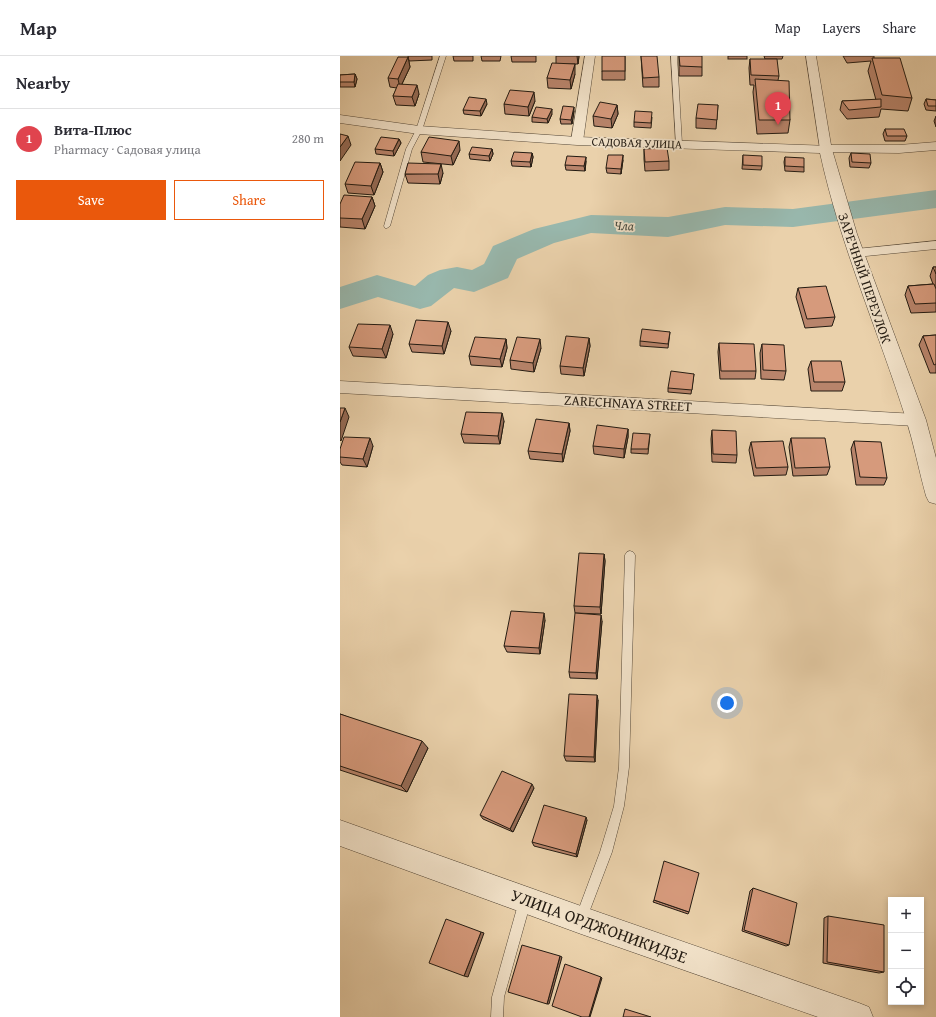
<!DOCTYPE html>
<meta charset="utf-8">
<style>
:root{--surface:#fff;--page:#f7f7f7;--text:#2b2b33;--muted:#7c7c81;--line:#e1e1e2;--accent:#ea580c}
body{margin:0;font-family:"Gentium Book Plus",serif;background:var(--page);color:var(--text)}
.controls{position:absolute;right:12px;bottom:12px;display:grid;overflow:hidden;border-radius:0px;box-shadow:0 2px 6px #0003}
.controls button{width:36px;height:36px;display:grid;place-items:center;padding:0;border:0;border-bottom:1px solid var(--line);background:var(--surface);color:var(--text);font:20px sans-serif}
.you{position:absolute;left:387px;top:647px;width:14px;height:14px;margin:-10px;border:3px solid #fff;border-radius:50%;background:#1a73e8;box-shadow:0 0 0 6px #1a73e833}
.badge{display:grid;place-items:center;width:26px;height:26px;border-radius:50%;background:var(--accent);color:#fff;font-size:13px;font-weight:700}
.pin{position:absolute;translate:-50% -33px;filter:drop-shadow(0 1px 2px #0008)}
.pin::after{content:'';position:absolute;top:21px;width:14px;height:12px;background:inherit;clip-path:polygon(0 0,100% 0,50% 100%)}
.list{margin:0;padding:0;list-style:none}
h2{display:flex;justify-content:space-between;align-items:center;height:52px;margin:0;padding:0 16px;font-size:17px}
h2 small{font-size:13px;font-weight:400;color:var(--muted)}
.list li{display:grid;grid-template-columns:26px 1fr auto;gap:12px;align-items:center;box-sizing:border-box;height:60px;padding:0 16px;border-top:1px solid var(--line)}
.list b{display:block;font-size:15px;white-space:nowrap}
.list p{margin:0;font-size:13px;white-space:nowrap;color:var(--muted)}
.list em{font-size:13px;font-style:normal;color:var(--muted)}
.actions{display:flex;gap:8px;padding:12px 16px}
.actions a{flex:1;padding:9px 0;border:1px solid var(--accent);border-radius:0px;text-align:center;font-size:14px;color:var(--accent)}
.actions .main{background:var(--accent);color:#fff}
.icon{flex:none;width:22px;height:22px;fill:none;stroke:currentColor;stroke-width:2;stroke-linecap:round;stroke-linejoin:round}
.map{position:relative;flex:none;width:596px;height:961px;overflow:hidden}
header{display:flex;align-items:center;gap:24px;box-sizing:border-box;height:56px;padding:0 20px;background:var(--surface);border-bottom:1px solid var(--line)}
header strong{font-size:19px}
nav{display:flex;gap:22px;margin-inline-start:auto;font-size:14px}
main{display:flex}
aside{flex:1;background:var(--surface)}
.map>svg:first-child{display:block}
</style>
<header>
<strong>Map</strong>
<nav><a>Map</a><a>Layers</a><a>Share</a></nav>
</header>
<main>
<aside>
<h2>Nearby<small></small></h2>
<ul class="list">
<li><span class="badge" style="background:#e0444e">1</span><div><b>Вита-Плюс</b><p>Pharmacy · Садовая улица</p></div><em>280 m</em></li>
</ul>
<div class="actions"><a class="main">Save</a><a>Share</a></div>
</aside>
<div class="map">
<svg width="596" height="961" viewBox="0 0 596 961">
<rect width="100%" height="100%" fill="#ead1ab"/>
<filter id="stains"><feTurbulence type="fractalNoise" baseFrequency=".005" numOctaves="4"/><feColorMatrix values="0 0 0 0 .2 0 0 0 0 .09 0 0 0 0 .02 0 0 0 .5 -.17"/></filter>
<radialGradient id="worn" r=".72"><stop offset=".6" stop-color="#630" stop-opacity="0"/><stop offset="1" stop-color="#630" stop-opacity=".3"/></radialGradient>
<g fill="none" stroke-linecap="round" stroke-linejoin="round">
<polygon fill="#98b7ac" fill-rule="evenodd" points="596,134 596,152 453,171 385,169 328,181 251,177 214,187 177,203 168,222 134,236 114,232 91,250 80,253 38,241 0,253 0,231 37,219 75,230 88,219 100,214 117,211 132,214 144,208 153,190 194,173 251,159 328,161 385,151 453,153"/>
<defs>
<g id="service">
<polygon points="100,0 106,0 82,74 72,93 50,170 47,172 45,172 44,170 66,93 76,74"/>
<polygon points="331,0 337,0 342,88 339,90 336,88"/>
<polygon points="290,495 293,496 295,499 289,711 284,750 272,796 245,867 241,869 237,867 235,863 260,796 274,750 279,711 285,499 287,496"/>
<polygon points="185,839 189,841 191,845 164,941 163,961 151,961 152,941 179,845 181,841"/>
</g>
<g id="minor">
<polygon points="245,0 255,0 243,85 241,88 233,88 231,85"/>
<polygon points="466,0 476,0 491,89 559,89 596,86 596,94 559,97 482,96 480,93"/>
<polygon points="596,185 596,193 516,201 511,200 509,197 511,194 516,193"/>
<polygon points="0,325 576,358 581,360 584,364 581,368 576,370 0,337"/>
</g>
<g id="tertiary">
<path d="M0,59L79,70L237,81L491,90L517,178L586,364L596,402V448L589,446L586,440C579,415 574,388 566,363C538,274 500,189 480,97L237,89L79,78L0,67Z"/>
<polygon points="0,764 241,850 519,947 529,951 533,961 478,961 241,878 0,790"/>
</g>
</defs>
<use href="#service" stroke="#554838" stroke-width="1"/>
<use href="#minor" stroke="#554838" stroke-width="1"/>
<use href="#tertiary" stroke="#554838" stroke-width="1"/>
<use href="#service" fill="#f1e1c8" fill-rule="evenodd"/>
<use href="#minor" fill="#f1e1c8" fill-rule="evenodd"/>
<use href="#tertiary" fill="#f1e1c8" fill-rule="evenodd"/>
</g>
<g fill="#b8846b" stroke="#231b12">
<polygon points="68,0 92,0 92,4 69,5"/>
<polygon points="113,0 133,0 133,5 114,5"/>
<polygon points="141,0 161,0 160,5 142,5"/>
<polygon points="171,0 196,0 196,6 172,6"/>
<polygon points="216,0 239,0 238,8 223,8 235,18 231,33 208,32 207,22 216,7"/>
<polygon points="285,0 285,24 262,24 262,15"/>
<polygon points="301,0 319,21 319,31 303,31"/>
<polygon points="339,0 362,11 362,20 339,20"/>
<rect x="388" y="0" width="19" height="3"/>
<polygon points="424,0 443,0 442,3 425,3"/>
<polygon points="503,0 534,0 534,2 572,42 568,55 541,53 539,61 507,63 500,54 502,45 536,44 528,15 531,5 507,7"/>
<polygon points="68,1 70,11 62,28 79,38 75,50 56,49 53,40 57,32 50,31 48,22"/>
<polygon points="410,3 439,20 438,24 450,64 448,77 417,78 413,36 414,29 410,29 409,12"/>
<polygon points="15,18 17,23 15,31 0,31 0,19"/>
<polygon points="586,43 596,44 596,55 586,54 584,48"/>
<polygon points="195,45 189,60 165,58 164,48"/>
<polygon points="147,48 141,60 124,58 123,54"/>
<polygon points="277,49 278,58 272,72 254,70 253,60"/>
<polygon points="378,49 376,73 356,72 356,62"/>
<polygon points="234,55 232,68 221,68 220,63"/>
<polygon points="212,58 208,67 192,66 192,61"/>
<polygon points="596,60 596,71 594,65"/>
<polygon points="312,61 311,72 294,71 294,66"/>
<polygon points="545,73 567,80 565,85 545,85 543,78"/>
<polygon points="59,83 61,87 54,100 36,98 35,93"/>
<polygon points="152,93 153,98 150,105 130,103 129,98"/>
<polygon points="304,93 329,105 329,114 305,115 304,103"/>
<polygon points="120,94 113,109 83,106 81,96"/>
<polygon points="192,97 193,101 191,111 172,110 171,105"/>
<polygon points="511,97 531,107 529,112 510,111 509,102"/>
<polygon points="403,99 422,110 421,114 402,113"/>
<polygon points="445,101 464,111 464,116 445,115 444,106"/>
<polygon points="283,104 281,118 267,117 266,112"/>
<polygon points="246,105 245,115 226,114 225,109"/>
<polygon points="40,107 43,116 34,139 8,137 5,128"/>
<polygon points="103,117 100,128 68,127 65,118"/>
<polygon points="32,141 35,150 25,173 0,171 0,148"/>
<polygon points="593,211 596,211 596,256 571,257 565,239 568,230 593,228 590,220"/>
<polygon points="458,232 495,261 492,270 465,272 456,241"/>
<polygon points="111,275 104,298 72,296 69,288"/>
<polygon points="330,276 328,292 300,290 300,285"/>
<polygon points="53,278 46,302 13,300 9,291"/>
<polygon points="596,279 596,317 590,317 579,289 583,280"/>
<polygon points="249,282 250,290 244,320 221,318 220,310"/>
<polygon points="166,283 167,292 162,311 131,309 129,300"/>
<polygon points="379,287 416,315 415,323 380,323 378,296"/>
<polygon points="422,288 446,315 444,324 421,323 420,297"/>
<polygon points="201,292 194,316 171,313 170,304"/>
<polygon points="471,305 505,326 502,335 471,335 468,313"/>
<polygon points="354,318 351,338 328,336 328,332"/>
<polygon points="164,365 160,388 124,387 121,378"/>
<polygon points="229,367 230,375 223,406 190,403 188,395"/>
<polygon points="288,373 288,381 284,402 254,398 253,390"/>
<polygon points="372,374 397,399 396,407 372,406 371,383"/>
<polygon points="310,378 308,398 291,397 291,393"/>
<polygon points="451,382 490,411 487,419 453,420 449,391"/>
<polygon points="514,385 547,422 544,429 516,429 511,393"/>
<polygon points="411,386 448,411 446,419 414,420 409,394"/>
<polygon points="33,390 27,411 2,409 0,406 0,393"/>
<polygon points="264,498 265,505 261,558 235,557 234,550"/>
<polygon points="205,564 200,598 167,596 164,590"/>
<polygon points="262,565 257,623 230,622 229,616"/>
<polygon points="258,644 255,706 226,705 224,700"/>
<polygon points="0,658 88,692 67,736 0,714"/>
<polygon points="194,732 173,776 143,763 140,759"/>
<polygon points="247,764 237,801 194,790 192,786"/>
<polygon points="413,832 449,889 446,890 402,875 410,835"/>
<polygon points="314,844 349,856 348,858 313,846"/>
<polygon points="488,860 544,916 539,917 483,907 484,862"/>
</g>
<g fill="#966c57" stroke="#231b12">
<polygon points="237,0 239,0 238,8"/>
<polygon points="68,1 70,11 60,32 58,23"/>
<polygon points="235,8 235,18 231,33 230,24"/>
<polygon points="15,18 17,23 15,31 14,26"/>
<polygon points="77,29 79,38 75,50 72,41"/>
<polygon points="194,36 195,45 189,60 188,51"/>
<polygon points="146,43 147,48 141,60 140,55"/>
<polygon points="277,49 278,58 272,72 271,63"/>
<polygon points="234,51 234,55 232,68 231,64"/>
<polygon points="212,53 212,58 208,67 207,63"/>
<polygon points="8,80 11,89 0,105 0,91"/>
<polygon points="59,83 61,87 54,100 53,95"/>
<polygon points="119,85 120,94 113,109 111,100"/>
<polygon points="152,93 153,98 150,105 149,100"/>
<polygon points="192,97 193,101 191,111 190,106"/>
<polygon points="283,99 283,104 281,118 281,113"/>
<polygon points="246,101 246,105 245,115 244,110"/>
<polygon points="40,107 43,116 34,139 31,130"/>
<polygon points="101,108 103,117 100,128 98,118"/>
<polygon points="32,141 35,150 25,173 22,163"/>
<polygon points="108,266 111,275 104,298 102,290"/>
<polygon points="50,269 53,278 46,302 42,293"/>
<polygon points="249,282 250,290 244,320 243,312"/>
<polygon points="166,283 167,292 162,311 160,303"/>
<polygon points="200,283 201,292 194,316 193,307"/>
<polygon points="5,352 9,361 1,385 0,384 0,366"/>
<polygon points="162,357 164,365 160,388 158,380"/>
<polygon points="229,367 230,375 223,406 222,398"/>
<polygon points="288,373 288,381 284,402 284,393"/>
<polygon points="30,382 33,390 27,411 23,403"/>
<polygon points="264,498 265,505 261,558 260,551"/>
<polygon points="204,557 205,564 200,598 199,592"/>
<polygon points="261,559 262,565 257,623 256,617"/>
<polygon points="257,639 258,644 255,706 254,701"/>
<polygon points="82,685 88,692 67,736 61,730"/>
<polygon points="192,728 194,732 173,776 170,773"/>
<polygon points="246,761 247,764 237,801 236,798"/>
<polygon points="141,876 144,877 128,921 124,920"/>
<polygon points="220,900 222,901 209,948 207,948"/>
<polygon points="261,921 262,922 250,961 249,961"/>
</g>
<g fill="#d69a7c" stroke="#231b12">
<rect x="262" y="0" width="23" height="15"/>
<polygon points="301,0 317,0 319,21 303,22"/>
<polygon points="339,0 362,0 362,11 340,10"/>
<polygon points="58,1 68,1 58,23 48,22"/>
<polygon points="532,2 560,2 572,42 542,39"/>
<polygon points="410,3 437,3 439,20 411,19"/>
<polygon points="212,7 235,8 230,24 207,22"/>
<polygon points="15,18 14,26 0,26 0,19"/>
<polygon points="415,23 449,25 450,64 419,64"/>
<polygon points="58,28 77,29 72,41 53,40"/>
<polygon points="170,34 194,36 188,51 164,48"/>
<polygon points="129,41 146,43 140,55 123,54"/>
<polygon points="541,43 541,51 509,54 502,45"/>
<polygon points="586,43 596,44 596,50 588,50"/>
<polygon points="260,46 277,49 271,63 253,60"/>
<polygon points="358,48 378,49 377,64 356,62"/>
<polygon points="223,50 234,51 231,64 220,63"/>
<polygon points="196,51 212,53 207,63 192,61"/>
<polygon points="295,55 312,56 311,67 294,66"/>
<polygon points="545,73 564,73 567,80 547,80"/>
<polygon points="0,78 8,80 0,91"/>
<polygon points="41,81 59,83 53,95 35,93"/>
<polygon points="89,81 119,85 111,100 81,96"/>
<polygon points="132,91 152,93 149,100 129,98"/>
<polygon points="327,92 329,105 305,106 304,93"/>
<polygon points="174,96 192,97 190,106 171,105"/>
<polygon points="511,97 530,98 531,107 512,106"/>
<polygon points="268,99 283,99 281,113 266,112"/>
<polygon points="403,99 422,100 422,110 403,109"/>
<polygon points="227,100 246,101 244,110 225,109"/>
<polygon points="445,101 464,102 464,111 445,110"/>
<polygon points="15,106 40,107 31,130 5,128"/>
<polygon points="68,107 101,108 98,118 65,118"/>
<polygon points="4,139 32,141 22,163 0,162 0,148"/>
<polygon points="593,211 596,211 596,218"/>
<polygon points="594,228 596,233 596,247 575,248 568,230"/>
<polygon points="486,230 495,261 467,263 458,232"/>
<polygon points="76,264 108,266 102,290 69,288"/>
<polygon points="18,268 50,269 42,293 9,291"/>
<polygon points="302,273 330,276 328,288 300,285"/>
<polygon points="596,279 596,308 594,309 583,280"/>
<polygon points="226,280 249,282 243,312 220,310"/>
<polygon points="135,281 166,283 160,303 129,300"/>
<polygon points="177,281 200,283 193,307 170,304"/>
<polygon points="379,287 414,288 416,315 381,315"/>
<polygon points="422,288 444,289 446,315 423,314"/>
<polygon points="471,305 501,305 505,326 474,326"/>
<polygon points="331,315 354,318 352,334 328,332"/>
<polygon points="0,352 5,352 0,366"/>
<polygon points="126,356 162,357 158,380 121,378"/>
<polygon points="196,363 229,367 222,398 188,395"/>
<polygon points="257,369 288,373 284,393 253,390"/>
<polygon points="372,374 396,375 397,399 373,398"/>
<polygon points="293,377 310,378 308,393 291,393"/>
<polygon points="4,381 30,382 23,403 0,401 0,393"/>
<polygon points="451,382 485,382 490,411 455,412"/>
<polygon points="443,385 448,411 416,412 411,386"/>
<polygon points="514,385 541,386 547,422 520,421"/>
<polygon points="239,497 264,498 260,551 234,550"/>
<polygon points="171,555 204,557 199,592 164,590"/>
<polygon points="235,557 261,559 256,617 229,616"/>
<polygon points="229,638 257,639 254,701 224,700"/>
<polygon points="0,658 82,685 61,730 0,710"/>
<polygon points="162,715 192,728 170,773 140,759"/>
<polygon points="204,749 246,761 236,798 192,786"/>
<polygon points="324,805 359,817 349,856 314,844"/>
<polygon points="413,832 457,847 449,889 404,874"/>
<polygon points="488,860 544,869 544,916 487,906"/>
<polygon points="106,863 141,876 124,920 89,907"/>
<polygon points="182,889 220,900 207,948 168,936"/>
<polygon points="225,908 261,921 249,961 242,961 212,950"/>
<polygon points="285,953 311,961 283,961"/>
</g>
<g text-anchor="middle" stroke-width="3.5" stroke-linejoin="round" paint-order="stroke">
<g font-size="12" fill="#231b12" stroke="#f1e1c8">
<text transform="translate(297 87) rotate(2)" y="4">САДОВАЯ УЛИЦА</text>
</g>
<g font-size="13" font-style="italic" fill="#464a40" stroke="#f1e1c8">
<text transform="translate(284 169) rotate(2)" y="5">Чла</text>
</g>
<g font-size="14" fill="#231b12" stroke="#f1e1c8">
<text transform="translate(525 222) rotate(71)" y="5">ЗАРЕЧНЫЙ ПЕРЕУЛОК</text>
<text transform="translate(288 347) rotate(3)" y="5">ZARECHNAYA STREET</text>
</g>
<g font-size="17" fill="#231b12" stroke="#f1e1c8">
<text transform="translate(259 870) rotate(20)" y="6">УЛИЦА ОРДЖОНИКИДЗЕ</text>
</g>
</g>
<rect width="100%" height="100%" filter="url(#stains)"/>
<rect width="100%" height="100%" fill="url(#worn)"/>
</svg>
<div class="controls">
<button>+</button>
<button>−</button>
<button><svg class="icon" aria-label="locate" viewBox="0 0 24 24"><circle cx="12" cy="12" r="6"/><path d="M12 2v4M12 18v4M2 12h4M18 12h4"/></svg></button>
</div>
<div class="you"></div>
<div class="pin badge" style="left:438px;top:69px;background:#e0444e">1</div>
</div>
</main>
